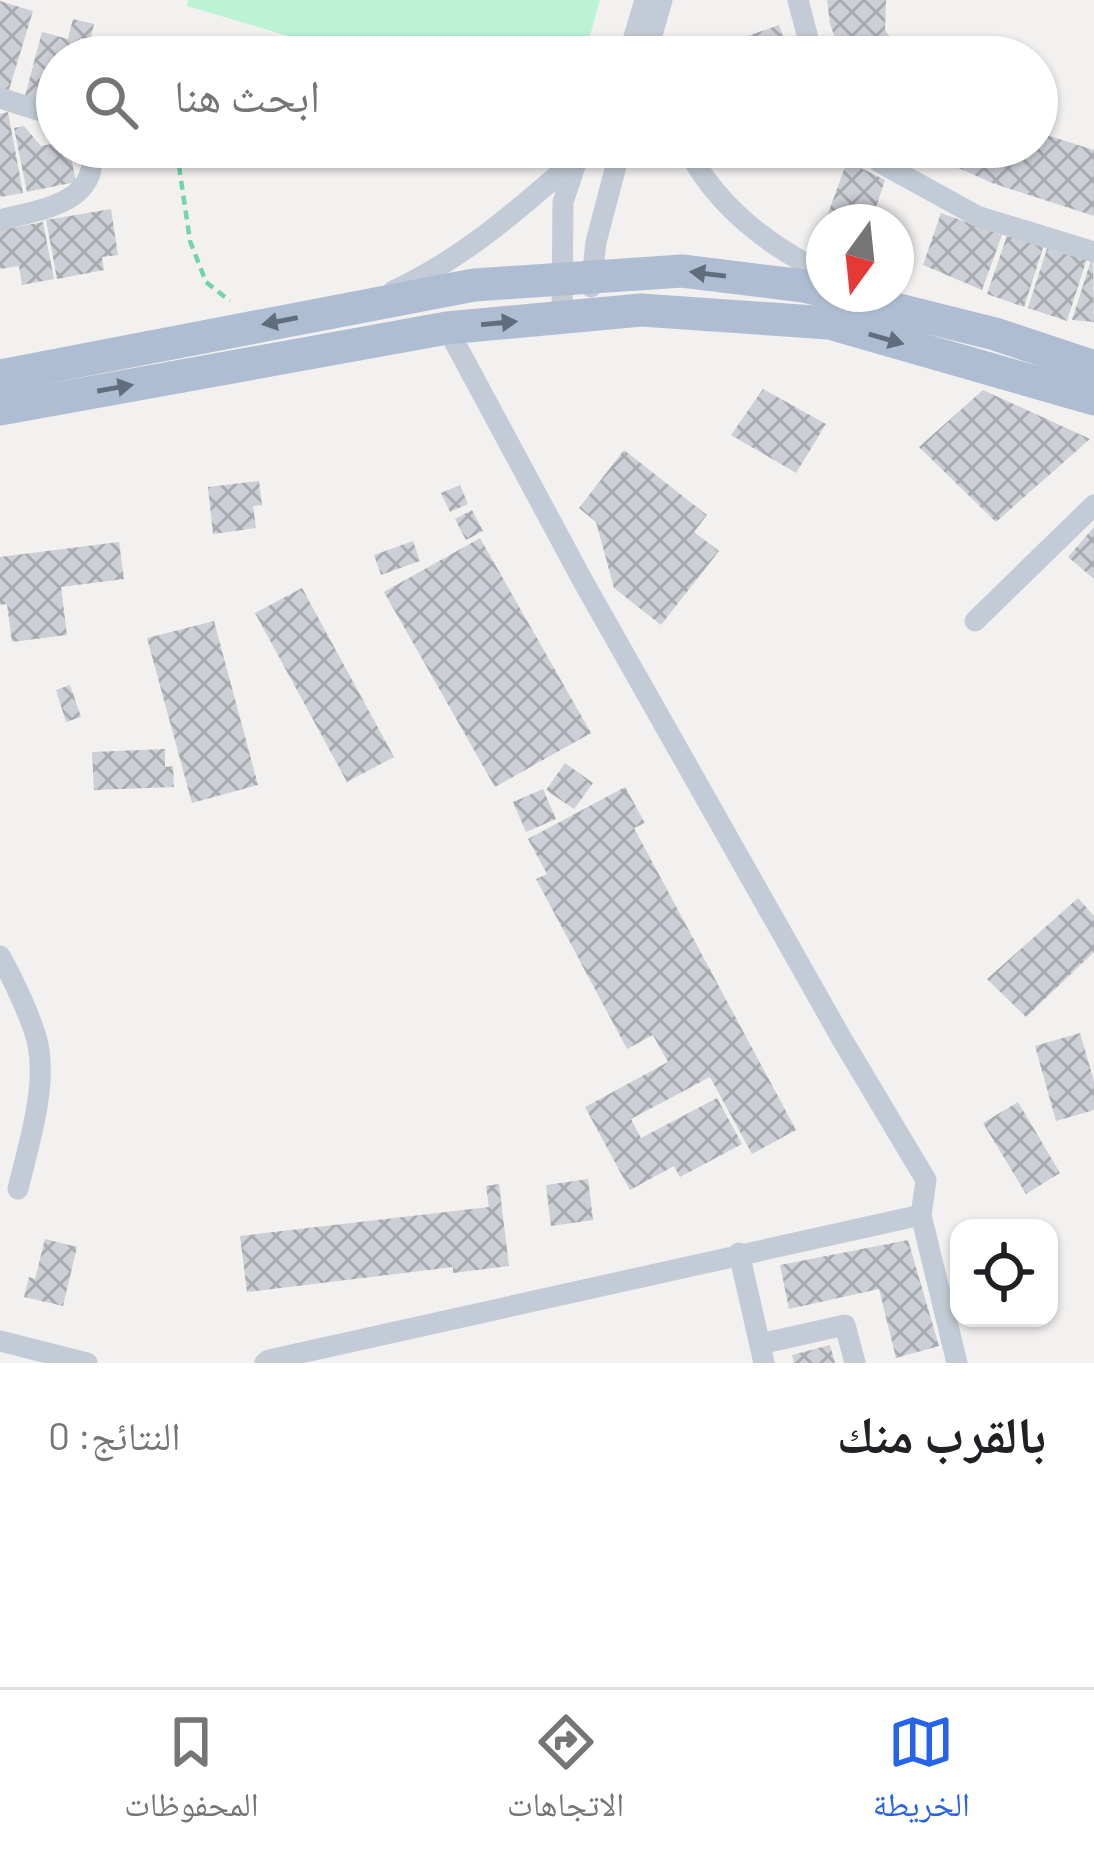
<!DOCTYPE html>
<html lang="ar">
<meta charset="utf-8">
<style>
:root{--surface:#fff;--page:#f2f2f2;--text:#202124;--muted:#757577;--line:#e0e0e0;--accent:#2563eb}
body{margin:0;font-family:Barlow,"Noto Naskh Arabic",sans-serif;background:var(--page);color:var(--text);direction:rtl}
.controls{position:absolute;right:36px;bottom:36px;display:grid;overflow:hidden;border-radius:24px;box-shadow:0 3px 9px #0004}
.controls button{width:108px;height:108px;display:grid;place-items:center;padding:0;border:0;border-bottom:3px solid var(--line);background:var(--surface);color:var(--text);font:60px sans-serif}
.compass{position:absolute;left:806px;top:204px;width:108px;height:108px;border-radius:50%;background:var(--surface);box-shadow:0 3px 9px #0004;rotate:195deg}
.list{margin:0;padding:0;list-style:none}
h2{display:flex;justify-content:space-between;align-items:center;height:156px;margin:0;padding:0 48px;font-size:51px}
h2 small{font-size:39px;font-weight:400;color:var(--muted)}
.icon{flex:none;width:66px;height:66px;fill:none;stroke:currentColor;stroke-width:2;stroke-linecap:round;stroke-linejoin:round}
.map{position:relative;flex:none;width:1094px;height:1363px;overflow:hidden;direction:ltr}
.search{position:absolute;background:var(--surface);box-shadow:0 3px 9px #0004;left:36px;right:36px;top:36px;height:132px;display:flex;align-items:center;gap:30px;box-sizing:border-box;padding:0 42px;border-radius:66px;color:var(--muted);font-size:45px}
.sheet{height:324px;background:var(--surface)}
nav{display:flex;justify-content:space-around;align-items:center;box-sizing:border-box;height:168px;border-top:3px solid var(--line);background:var(--surface);font-size:33px;color:var(--muted)}
nav a{display:grid;justify-items:center;gap:6px}
nav .on{color:var(--accent)}
.map>svg:first-child{display:block}
</style>
<div class="map">
<svg width="1094" height="1363" viewBox="0 0 1094 1363">
<defs>
<pattern id="building-cross-hatch" width="8" height="8" patternUnits="userSpaceOnUse" patternTransform="scale(3)"><rect width="8" height="8" fill="#cccfd5"/><path d="M0 0l8 8M0 8l8-8" fill="none" stroke="#a7abb0"/></pattern>
</defs>
<rect width="100%" height="100%" fill="#f3f0f0"/>
<polygon fill="#bcf3d5" points="188,0 600,0 584,57 359,57 187,6"/>
<g fill="url(#building-cross-hatch)">
<polygon points="827,0 886,0 885,30 905,57 842,57 830,24"/>
<polygon points="0,1 33,11 8,93 0,90"/>
<polygon points="73,19 94,24 90,41 80,38 75,57 57,57 57,104 25,96 42,32 68,39"/>
<polygon points="779,25 790,57 742,57 736,40"/>
<polygon points="8,112 23,193 0,197 0,114"/>
<polygon points="24,126 41,146 57,143 57,147 69,147 76,182 27,192 14,128"/>
<polygon points="1037,132 1094,150 1094,216 992,183 912,147 1037,147"/>
<polygon points="847,161 885,180 871,222 825,222"/>
<polygon points="111,209 118,255 102,257 104,270 57,279 46,220"/>
<polygon points="941,213 1002,235 982,290 923,265"/>
<polygon points="43,222 54,279 22,285 19,266 0,269 0,230"/>
<polygon points="1008,233 1044,245 1024,307 987,294"/>
<polygon points="1049,242 1088,255 1067,321 1028,308"/>
<polygon points="1093,254 1094,322 1072,320"/>
<polygon points="763,389 826,424 796,473 731,435"/>
<polygon points="983,390 1090,439 996,522 919,447"/>
<polygon points="624,450 707,515 694,532 719,551 661,625 614,588 596,522 579,508"/>
<polygon points="259,481 262,505 253,506 256,528 213,534 208,487"/>
<polygon points="460,485 468,504 450,512 441,493"/>
<polygon points="472,510 483,531 466,540 455,519"/>
<polygon points="1094,527 1094,579 1068,557"/>
<polygon points="480,538 591,733 495,787 384,592"/>
<polygon points="413,541 420,561 381,575 374,555"/>
<polygon points="119,542 124,579 61,587 67,635 12,642 7,604 0,605 0,557"/>
<polygon points="302,588 394,757 347,782 255,613"/>
<polygon points="214,621 258,785 192,803 147,638"/>
<polygon points="70,685 81,717 66,722 56,690"/>
<polygon points="165,749 165,767 173,766 174,787 94,790 92,752"/>
<polygon points="565,763 593,783 574,809 546,790"/>
<polygon points="625,787 645,823 634,828 796,1130 752,1154 710,1077 631,1119 641,1138 717,1098 742,1144 680,1177 674,1166 630,1190 585,1107 668,1062 653,1035 627,1049 536,879 547,874 528,839"/>
<polygon points="543,789 556,819 526,832 513,802"/>
<polygon points="1078,898 1094,916 1094,952 1026,1017 987,979"/>
<polygon points="1080,1033 1094,1081 1094,1110 1056,1121 1035,1046"/>
<polygon points="1018,1102 1060,1173 1026,1194 983,1123"/>
<polygon points="588,1179 593,1220 551,1226 546,1185"/>
<polygon points="499,1184 509,1266 453,1273 453,1267 247,1292 240,1236 489,1207 486,1186"/>
<polygon points="45,1239 77,1247 63,1306 24,1297 29,1277 35,1279"/>
<polygon points="908,1240 939,1346 896,1358 879,1289 789,1309 780,1265"/>
<polygon points="830,1345 835,1363 794,1363 792,1355"/>
</g>
<g fill="none" stroke-linecap="round" stroke-linejoin="round">
<polyline stroke="#71d4aa" stroke-width="4.5" stroke-dasharray="9 6" stroke-linecap="butt" points="179,166 190,241 206,282 230,301"/>
<g stroke="#c3cbd6" stroke-width="21">
<polyline points="798,0 813,57"/>
<polyline points="628,57 645,0"/>
<polyline points="646,57 662,0"/>
<polyline points="0,98 57,116"/>
<path d="M686,147C715,204 767,245 824,273"/>
<polyline points="867,147 879,162 977,216 1094,252"/>
<path d="M0,220C41,209 101,204 91,147"/>
<polyline points="591,287 596,242 621,147"/>
<path d="M393,291C465,258 521,207 581,155"/>
<polyline points="562,317 563,202 576,163"/>
<polyline points="447,328 584,583 843,1041 926,1180 921,1215 957,1363"/>
<polyline points="975,621 1094,505"/>
<path d="M0,956C12,977 34,1023 38,1045C47,1088 28,1147 18,1189"/>
<polyline points="739,1253 764,1363"/>
<polyline points="0,1341 87,1363"/>
<polyline points="760,1344 845,1325 855,1363"/>
<polyline points="265,1363 269,1360 921,1215"/>
</g>
<g stroke="#aebdd1" stroke-width="33">
<polyline points="835,294 995,334 1094,367"/>
<polyline points="0,376 474,285 682,271 804,286 824,291"/>
<polyline points="0,409 447,328 641,310 829,323 1094,399"/>
</g>
</g>
<defs><path id="oneway-solid" d="M-6-.8H1V-3.2L6.5 0L1 3.2V.8H-6Z" transform="scale(3)"/></defs>
<g fill="#606d7c">
<use href="#oneway-solid" transform="translate(708 274) rotate(-173)"/>
<use href="#oneway-solid" transform="translate(280 321) rotate(169)"/>
<use href="#oneway-solid" transform="translate(499 323) rotate(-5)"/>
<use href="#oneway-solid" transform="translate(886 339) rotate(16)"/>
<use href="#oneway-solid" transform="translate(115 388) rotate(-10)"/>
</g>
</svg>
<div class="controls">
<button><svg class="icon" aria-label="locate" viewBox="0 0 24 24"><circle cx="12" cy="12" r="6"/><path d="M12 2v4M12 18v4M2 12h4M18 12h4"/></svg></button>
</div>
<svg class="compass" viewBox="-18 -18 36 36"><path d="M0-13l5 13h-10z" fill="#e53935"/><path d="M0 13l5-13h-10z" fill="#757577"/></svg>
<div class="search"><svg class="icon" aria-label="search" viewBox="0 0 24 24"><circle cx="10" cy="10" r="6"/><path d="M15 15l6 6"/></svg>ابحث هنا</div>
</div>
<section class="sheet">
<h2>بالقرب منك<small>النتائج: 0</small></h2>
<ul class="list">
</ul>
</section>
<nav>
<a class="on"><svg class="icon" aria-label="map" viewBox="0 0 24 24"><path d="M3 6l6-2 6 2 6-2v14l-6 2-6-2-6 2zM9 4v14M15 6v14"/></svg>الخريطة</a>
<a><svg class="icon" aria-label="directions" viewBox="0 0 24 24"><path d="M12 3l9 9-9 9-9-9zM9 14v-3h6M13 9l2 2-2 2"/></svg>الاتجاهات</a>
<a><svg class="icon" aria-label="saved" viewBox="0 0 24 24"><path d="M7 4h10v16l-5-4-5 4z"/></svg>المحفوظات</a>
</nav>
